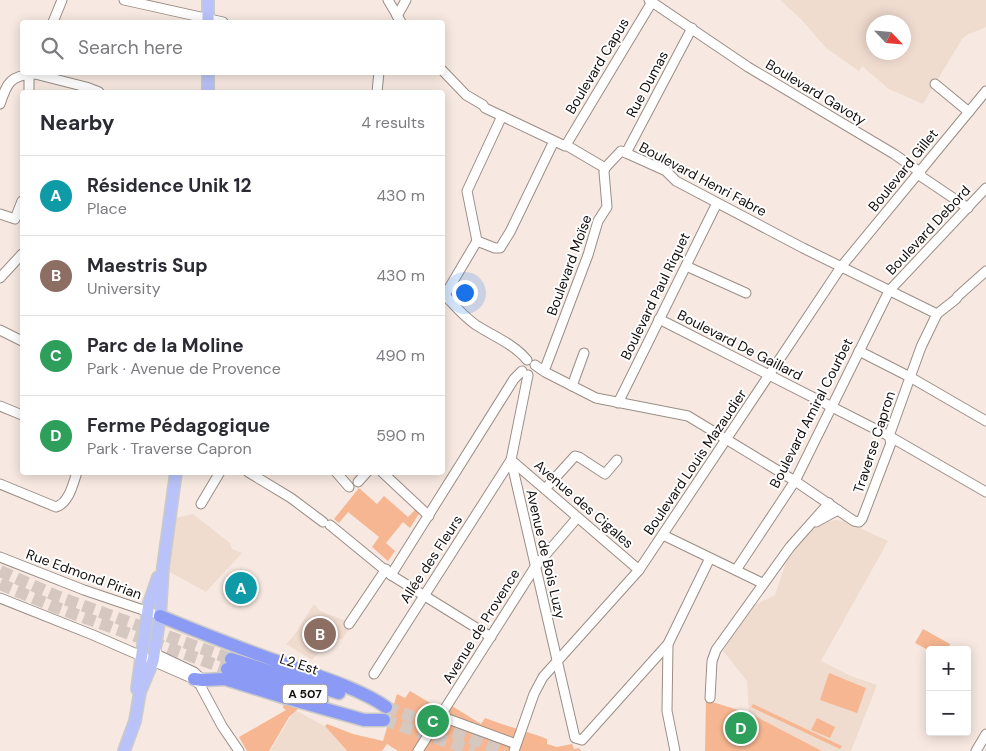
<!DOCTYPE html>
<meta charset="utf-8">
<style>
:root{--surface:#fff;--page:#f2f2f3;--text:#2b2b33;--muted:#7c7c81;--line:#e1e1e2;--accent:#db2777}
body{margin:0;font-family:"DM Sans",sans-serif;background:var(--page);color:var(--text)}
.controls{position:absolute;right:15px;bottom:15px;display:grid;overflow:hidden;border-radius:5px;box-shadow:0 2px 12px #0003}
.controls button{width:45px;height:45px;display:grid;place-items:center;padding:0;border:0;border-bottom:1px solid var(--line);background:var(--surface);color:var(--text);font:25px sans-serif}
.compass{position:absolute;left:866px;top:15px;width:45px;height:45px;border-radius:50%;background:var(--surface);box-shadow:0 2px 12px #0003;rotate:116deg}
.you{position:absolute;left:464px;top:292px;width:18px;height:18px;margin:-12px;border:4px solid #fff;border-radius:50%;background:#1a73e8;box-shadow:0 0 0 8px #1a73e833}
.badge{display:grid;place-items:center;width:32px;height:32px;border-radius:50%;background:var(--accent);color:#fff;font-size:16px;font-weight:700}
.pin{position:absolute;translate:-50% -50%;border:2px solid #fff;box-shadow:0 1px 5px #0006}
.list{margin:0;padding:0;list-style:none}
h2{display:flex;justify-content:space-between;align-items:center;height:65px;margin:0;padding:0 20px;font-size:21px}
h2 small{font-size:16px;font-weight:400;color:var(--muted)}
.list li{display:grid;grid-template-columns:32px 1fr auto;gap:15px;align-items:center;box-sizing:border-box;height:80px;padding:0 20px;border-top:1px solid var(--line)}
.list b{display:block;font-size:19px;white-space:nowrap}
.list p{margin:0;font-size:16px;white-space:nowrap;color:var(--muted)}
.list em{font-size:16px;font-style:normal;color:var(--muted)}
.icon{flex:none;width:28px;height:28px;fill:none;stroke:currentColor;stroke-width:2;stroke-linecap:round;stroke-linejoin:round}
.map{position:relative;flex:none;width:986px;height:751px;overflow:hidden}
.search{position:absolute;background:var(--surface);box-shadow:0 2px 12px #0003;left:20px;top:20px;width:425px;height:55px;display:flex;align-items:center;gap:12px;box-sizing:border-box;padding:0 18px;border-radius:5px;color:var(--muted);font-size:19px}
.panel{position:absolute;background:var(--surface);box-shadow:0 2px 12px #0003;left:20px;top:90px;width:425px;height:385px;border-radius:5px}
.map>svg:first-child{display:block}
</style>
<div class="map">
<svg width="986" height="751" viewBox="0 0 986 751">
<rect width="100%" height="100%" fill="#f7e9e1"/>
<g fill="#f0dbcf" fill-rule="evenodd">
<path d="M780,0H986V27L967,35L962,39L923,104L889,89L862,66L859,71L826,48L802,20ZM874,22H904V52H874Z"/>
<polygon points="193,514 230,543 232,549 242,553 206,592 168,571 175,518"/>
<polygon points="835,520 845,521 888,541 821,661 851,676 877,685 851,751 822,751 749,713 747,681 723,651 753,606 775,595 788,557 811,531 820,524"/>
<polygon points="314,604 320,611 346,621 351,627 342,639 329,642 329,645 324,646 312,660 286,644 293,637"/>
<polygon points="295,710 326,727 346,751 270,751"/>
</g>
<g fill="#f6b691">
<polygon points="359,488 377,504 384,496 408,517 416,509 420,512 410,528 403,522 386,543 395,551 388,561 372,547 379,537 348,512 339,523 334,519"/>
<polygon points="923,629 950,644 947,650 930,650 930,651 915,643"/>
<polygon points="829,673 866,688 857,713 820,700"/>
<path d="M410,691L447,713L452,706L481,724L485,718C505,726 526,731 547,739V744L557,747L572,744L574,749L579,748L581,751H398L387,744L382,751H347L325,726L327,724L353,734L383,741L397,694L405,698Z"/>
<polygon points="706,700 751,714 822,751 705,751"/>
<polygon points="284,703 299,708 289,717 269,751 247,751 239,737 286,710 283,708"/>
<polygon points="753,704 842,746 840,749 751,707"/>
<polygon points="817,718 835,727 830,738 811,730"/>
</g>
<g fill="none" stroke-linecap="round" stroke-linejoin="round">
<g stroke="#d5c8c1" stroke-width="12" stroke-dasharray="12 6" stroke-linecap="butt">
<polyline points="0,571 59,597 231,659"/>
<polyline points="0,584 55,607 227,669"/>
<polyline points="386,707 505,751"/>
<polyline points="384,720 474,751"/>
</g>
<defs>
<g id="minor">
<polyline points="124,0 223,22"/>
<polyline points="388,0 401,22"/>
<polyline points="649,0 748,67 894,154 920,172 922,177 968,208"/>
<polyline points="397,16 406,0"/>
<polyline points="53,22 62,0"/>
<polyline points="442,70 466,95 483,105 485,108 565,146 566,145 605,168 621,151 626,153 666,171 676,181 803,248 937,314"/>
<polyline points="935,84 969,112"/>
<polyline points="29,92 29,74"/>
<polyline points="377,92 379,72"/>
<path d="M0,104C7,83 10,75 35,74L86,87L99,92"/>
<polyline points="566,145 652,2"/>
<polyline points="626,153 692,28"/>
<polyline points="0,214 15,219 22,201"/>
<polyline points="477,241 495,248 500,248 510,232 554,141"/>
<polyline points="686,266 746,293"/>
<polyline points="0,278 22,254"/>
<path d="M442,292C453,304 463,316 476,325C493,336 514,344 527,360"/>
<polyline points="445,295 477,241 467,191 502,116"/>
<polyline points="659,319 889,436 986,492"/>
<polyline points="0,330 22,341"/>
<polyline points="859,351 910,377 986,421"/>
<polyline points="535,365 545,372 596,398 688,416 795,481 854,521 859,522 862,519 891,443 889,436 921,347 937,314 956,299 958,296 986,271"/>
<polyline points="543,369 546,366 588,255 598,221 607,207 604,172 605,168"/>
<polyline points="528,375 511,460 575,738 582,740 668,644 710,558"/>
<polyline points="572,386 584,353"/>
<polyline points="618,403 717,203"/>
<polyline points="0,406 22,415"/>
<polyline points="248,472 291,498 323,522"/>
<polyline points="336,472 349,487"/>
<polyline points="382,472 429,516"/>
<polyline points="358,482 367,472"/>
<path d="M0,484L56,507C69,503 73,484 77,472"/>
<polyline points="545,489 575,456 579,457 605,474 617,460"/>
<polyline points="201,504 220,472"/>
<polyline points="816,522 838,510"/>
<polyline points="330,525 391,575 491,637"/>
<polyline points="663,535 762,583"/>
<polyline points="0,557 84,590 152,613"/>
<polyline points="736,570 795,481 889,291 986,188"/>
<polyline points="391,575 514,379 522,371"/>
<polyline points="0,598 93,635 194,679 200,685 222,726 239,751"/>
<polyline points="349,624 386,569"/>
<polyline points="668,644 667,711 675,751"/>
<polyline points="155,649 158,655 194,672 204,681"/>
<polyline points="374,674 511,460 639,570"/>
<polyline points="710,698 712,661 716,650 790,547 829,503"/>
<polyline points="440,716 516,744"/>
<polyline points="418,751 535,567 577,518"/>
<polyline points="514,751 534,694 543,677 639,570 841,267 986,91"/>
<polyline points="976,751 986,734"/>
</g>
<g id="major">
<polyline points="208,22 208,0"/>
<polyline points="208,92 208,72"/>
<polyline points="137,689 149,603 158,577"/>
<polyline points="124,751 135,721 140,692 153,661 160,616 163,567 176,472"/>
</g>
<g id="highway">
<path d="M160,616C201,633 242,649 285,664C315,675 361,689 386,707"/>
<polyline points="231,659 339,693"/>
<polyline points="227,669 322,700"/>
<polyline points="194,679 203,680 225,679 283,697 364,720 384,720"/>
</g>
</defs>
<use href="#minor" stroke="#9a8e86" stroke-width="11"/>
<use href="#major" stroke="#cbcaca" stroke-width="14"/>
<use href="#highway" stroke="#cbcaca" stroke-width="15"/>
<use href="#minor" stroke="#fff" stroke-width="9"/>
<use href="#major" stroke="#b9c3f9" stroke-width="11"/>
<use href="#highway" stroke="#8b9bf5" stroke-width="12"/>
</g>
<g text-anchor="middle" stroke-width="4" stroke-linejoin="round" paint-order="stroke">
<rect fill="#fff" stroke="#5a5655" stroke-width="1" x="282.5" y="684.5" width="45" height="19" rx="4"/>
<g font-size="12" font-weight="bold" fill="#130e0c">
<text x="305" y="698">A 507</text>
</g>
<g font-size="14" fill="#130e0c" stroke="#fff">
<text transform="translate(597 66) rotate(-59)" y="5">Boulevard Capus</text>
<text transform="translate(647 84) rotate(-62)" y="5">Rue Dumas</text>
<text transform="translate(816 92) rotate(31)" y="5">Boulevard Gavoty</text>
<text transform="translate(903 170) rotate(-51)" y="5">Boulevard Gillet</text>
<text transform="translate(703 179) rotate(28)" y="5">Boulevard Henri Fabre</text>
<text transform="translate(928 230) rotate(-47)" y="5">Boulevard Debord</text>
<text transform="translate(569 265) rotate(-70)" y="5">Boulevard Moïse</text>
<text transform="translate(655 296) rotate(-64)" y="5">Boulevard Paul Riquet</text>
<text transform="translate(740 345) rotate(27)" y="5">Boulevard De Gaillard</text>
<text transform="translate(811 413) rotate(-63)" y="5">Boulevard Amiral Courbet</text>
<text transform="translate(874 442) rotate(-72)" y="5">Traverse Capron</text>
<text transform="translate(695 462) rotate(-56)" y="5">Boulevard Louis Mazaudier</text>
<text transform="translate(584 504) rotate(41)" y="5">Avenue des Cigales</text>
<text transform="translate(546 554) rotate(77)" y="5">Avenue de Bois Luzy</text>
<text transform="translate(431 559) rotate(-57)" y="5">Allée des Fleurs</text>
<text transform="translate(84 574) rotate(20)" y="5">Rue Edmond Pirian</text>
<text transform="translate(481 626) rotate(-58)" y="5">Avenue de Provence</text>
<text transform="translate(299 664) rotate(18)" y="5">L2 Est</text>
</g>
</g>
</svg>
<div class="controls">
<button>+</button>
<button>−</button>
</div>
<svg class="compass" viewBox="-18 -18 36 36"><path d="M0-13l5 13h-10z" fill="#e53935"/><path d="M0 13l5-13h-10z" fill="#7c7c81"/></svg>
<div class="you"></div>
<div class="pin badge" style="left:241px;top:588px;background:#0f9aa8">A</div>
<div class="pin badge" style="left:320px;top:634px;background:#8d6e63">B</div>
<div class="pin badge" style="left:433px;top:721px;background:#2e9e5b">C</div>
<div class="pin badge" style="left:741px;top:728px;background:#2e9e5b">D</div>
<div class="search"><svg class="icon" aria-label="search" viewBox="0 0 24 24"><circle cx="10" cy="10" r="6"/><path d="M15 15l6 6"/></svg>Search here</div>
<section class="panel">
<h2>Nearby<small>4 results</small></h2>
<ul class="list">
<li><span class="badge" style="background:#0f9aa8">A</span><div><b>Résidence Unik 12</b><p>Place</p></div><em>430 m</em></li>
<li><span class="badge" style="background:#8d6e63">B</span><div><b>Maestris Sup</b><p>University</p></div><em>430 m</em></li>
<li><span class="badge" style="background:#2e9e5b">C</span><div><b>Parc de la Moline</b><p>Park · Avenue de Provence</p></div><em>490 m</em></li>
<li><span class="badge" style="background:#2e9e5b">D</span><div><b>Ferme Pédagogique</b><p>Park · Traverse Capron</p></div><em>590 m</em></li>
</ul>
</section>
</div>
